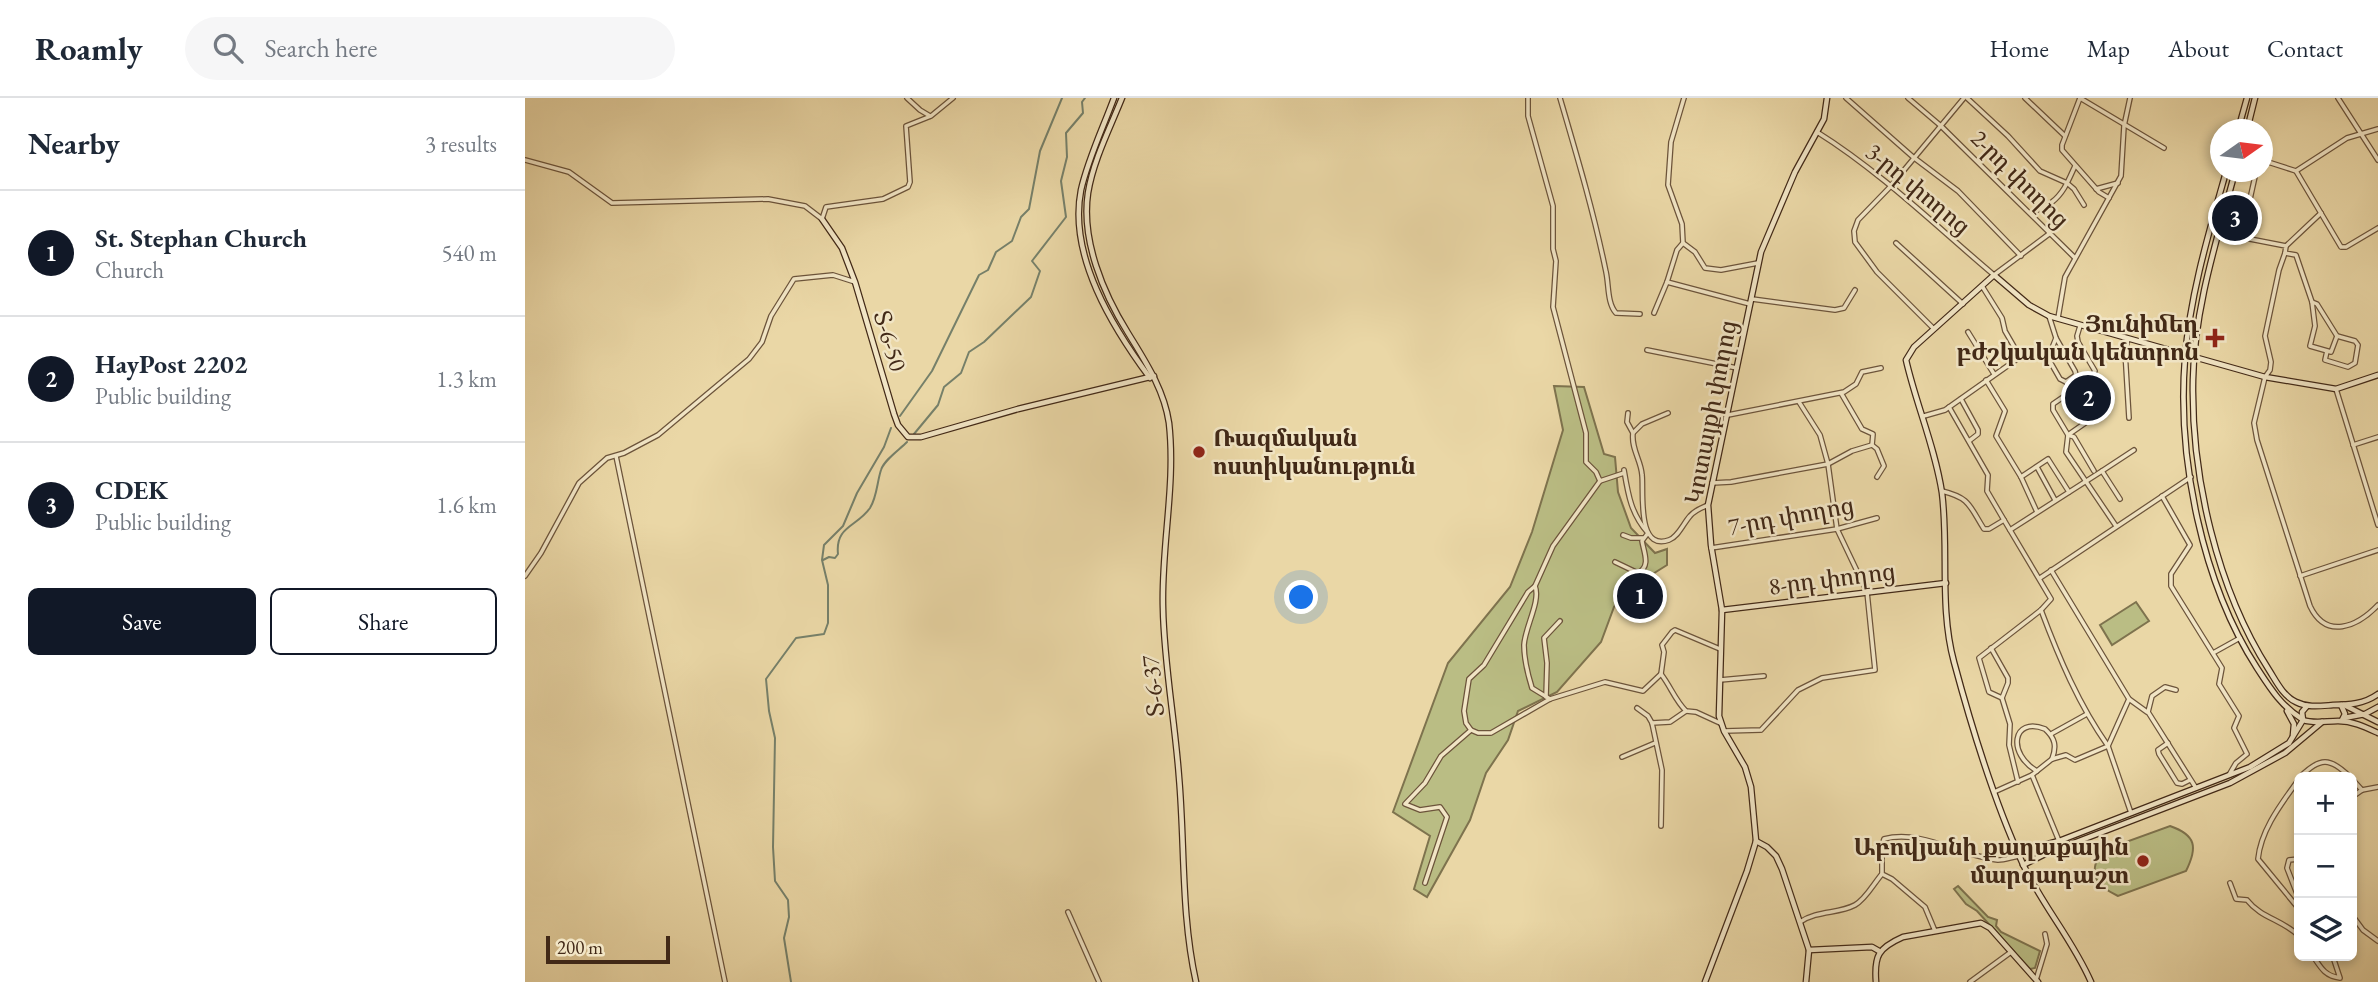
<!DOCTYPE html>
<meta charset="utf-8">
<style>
:root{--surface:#fff;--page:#f6f6f7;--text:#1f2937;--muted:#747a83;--line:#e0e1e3;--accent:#111827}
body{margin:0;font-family:"EB Garamond","Noto Serif Armenian",serif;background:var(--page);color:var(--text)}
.controls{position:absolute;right:21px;bottom:21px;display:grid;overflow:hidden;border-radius:10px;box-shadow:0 4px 10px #0003}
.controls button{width:63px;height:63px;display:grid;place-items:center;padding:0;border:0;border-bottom:2px solid var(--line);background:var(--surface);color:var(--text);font:35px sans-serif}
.compass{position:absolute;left:1685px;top:21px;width:63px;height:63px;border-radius:50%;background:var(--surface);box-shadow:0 4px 10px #0003;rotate:76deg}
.scale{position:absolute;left:21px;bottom:18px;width:124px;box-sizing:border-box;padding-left:7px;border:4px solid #422917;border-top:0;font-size:19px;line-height:24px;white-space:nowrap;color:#422917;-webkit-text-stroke:5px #f1e5c5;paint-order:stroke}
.you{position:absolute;left:777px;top:500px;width:24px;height:24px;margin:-18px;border:5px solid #fff;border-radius:50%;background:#1a73e8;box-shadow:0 0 0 10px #1a73e833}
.badge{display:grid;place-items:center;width:46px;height:46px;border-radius:50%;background:var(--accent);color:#fff;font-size:23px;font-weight:700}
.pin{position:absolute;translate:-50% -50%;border:4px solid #fff;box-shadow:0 2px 7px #0006}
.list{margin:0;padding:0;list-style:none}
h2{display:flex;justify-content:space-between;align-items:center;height:91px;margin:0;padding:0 28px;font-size:30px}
h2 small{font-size:23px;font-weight:400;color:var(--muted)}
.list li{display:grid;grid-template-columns:46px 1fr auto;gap:21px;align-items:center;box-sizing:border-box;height:126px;padding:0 28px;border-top:2px solid var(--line)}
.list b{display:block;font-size:26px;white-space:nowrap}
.list p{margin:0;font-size:23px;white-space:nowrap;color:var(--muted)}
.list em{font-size:23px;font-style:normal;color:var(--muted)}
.actions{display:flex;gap:14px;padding:21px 28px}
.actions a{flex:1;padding:16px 0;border:2px solid var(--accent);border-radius:10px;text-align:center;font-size:24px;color:var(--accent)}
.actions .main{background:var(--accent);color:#fff}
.icon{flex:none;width:38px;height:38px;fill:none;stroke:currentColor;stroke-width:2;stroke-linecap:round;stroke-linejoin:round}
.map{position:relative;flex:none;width:1853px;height:884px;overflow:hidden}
header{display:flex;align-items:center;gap:42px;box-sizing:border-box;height:98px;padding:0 35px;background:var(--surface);border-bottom:2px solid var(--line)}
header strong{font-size:33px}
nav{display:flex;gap:38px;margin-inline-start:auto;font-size:24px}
.search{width:490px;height:63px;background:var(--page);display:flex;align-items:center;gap:18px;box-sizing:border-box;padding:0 24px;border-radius:38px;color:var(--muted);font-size:26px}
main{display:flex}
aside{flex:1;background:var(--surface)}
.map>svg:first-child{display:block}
</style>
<header>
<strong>Roamly</strong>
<div class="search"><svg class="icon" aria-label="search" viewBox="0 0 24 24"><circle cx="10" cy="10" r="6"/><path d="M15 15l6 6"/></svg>Search here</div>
<nav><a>Home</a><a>Map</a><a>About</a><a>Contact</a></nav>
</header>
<main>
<aside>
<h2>Nearby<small>3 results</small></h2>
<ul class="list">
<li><span class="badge">1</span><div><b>St. Stephan Church</b><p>Church</p></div><em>540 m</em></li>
<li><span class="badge">2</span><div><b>HayPost 2202</b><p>Public building</p></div><em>1.3 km</em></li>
<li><span class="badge">3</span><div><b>CDEK</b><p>Public building</p></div><em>1.6 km</em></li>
</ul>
<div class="actions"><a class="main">Save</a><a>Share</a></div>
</aside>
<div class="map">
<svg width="1853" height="884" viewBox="0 0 1853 884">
<rect width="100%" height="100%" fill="#ead7a6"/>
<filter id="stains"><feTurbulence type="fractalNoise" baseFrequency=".00286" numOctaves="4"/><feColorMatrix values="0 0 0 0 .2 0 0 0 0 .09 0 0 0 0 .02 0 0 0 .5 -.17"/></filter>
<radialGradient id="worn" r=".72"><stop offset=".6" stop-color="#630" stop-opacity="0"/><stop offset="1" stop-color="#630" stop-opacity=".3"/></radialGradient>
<g fill="#babd84" stroke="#7e734e" stroke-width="2">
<polygon points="1029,288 1059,289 1079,356 1090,359 1093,394 1106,430 1130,455 1142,451 1142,467 1099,494 1089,509 1076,544 1032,594 993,613 983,642 961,675 945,722 902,799 889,791 905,738 868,714 923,565 985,489 1007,434 1038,332"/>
<polygon points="1611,504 1624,523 1587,547 1575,527"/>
<path d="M1645,728C1671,737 1673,749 1661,773L1593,798C1570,787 1563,777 1576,753Z"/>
<polygon points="1433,788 1463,819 1472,822 1471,828 1476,834 1515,853 1510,870 1505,871 1452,813 1441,806 1429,791"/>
</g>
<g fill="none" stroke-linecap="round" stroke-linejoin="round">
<g stroke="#76806a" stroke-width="2">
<polyline points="375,318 407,273 454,177 463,172 471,154 487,143 496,119 504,111 515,53 537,0"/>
<polyline points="389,336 413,307 419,289 436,275 444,254 459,244 506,199 515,173 507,163 541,119 536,83 542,59 541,35 558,15 557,4 560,0"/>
<path d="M298,462L304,459L310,460L313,456C310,428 332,429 345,410C352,399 352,384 356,372C359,362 374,352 382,344"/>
<polyline points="266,884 259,840 264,819 263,802 250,783 248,749 250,640 244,613 241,581 271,540 299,536 303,525 303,487 297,462 299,447 318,428 332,395 359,349 366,330"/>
</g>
<defs>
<g id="street">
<polyline points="382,0 395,12 405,18"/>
<polyline points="1003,0 1003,18 1028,108 1028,151 1031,163 1028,209 1061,335 1061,364 1071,374 1075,383 1099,375"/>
<path d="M1035,0C1052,58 1069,115 1081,174C1084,187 1082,205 1091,215L1115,216"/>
<polyline points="1159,0 1146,44 1143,87 1157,126 1158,145 1170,154 1180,170 1196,172 1233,165"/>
<polyline points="1321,0 1388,59 1433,93 1496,158"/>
<polyline points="1383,0 1416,28 1550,160"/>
<polyline points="1442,0 1483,38 1515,73 1542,85 1549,91 1559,107"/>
<polyline points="1500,0 1540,38"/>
<polyline points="1555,0 1537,47 1537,52 1574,94 1584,100"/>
<polyline points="1555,0 1639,50"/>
<polyline points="1813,0 1853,62"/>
<path d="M1292,34C1356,74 1412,129 1469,177L1524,136"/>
<polyline points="0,62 44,74 87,105 243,101 280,108 297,121 301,109 358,101 383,89 385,84 381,28 406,18 428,0"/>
<polyline points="1738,65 1743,64 1771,73 1816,149 1821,149 1853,130"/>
<polyline points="1771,73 1822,40 1853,31"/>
<polyline points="1571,91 1593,85"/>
<polyline points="1725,101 1731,74"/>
<path d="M1507,117C1513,110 1519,109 1527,104C1539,95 1544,81 1550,68"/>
<polyline points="1725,141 1761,148 1760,155 1771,157 1787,204 1790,228 1785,248 1806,254 1812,238 1830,243 1833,247 1830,265 1823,269 1800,262 1802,253"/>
<polyline points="1158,145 1152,152 1142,184 1225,206"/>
<polyline points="1371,145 1438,206"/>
<polyline points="1761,148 1796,115"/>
<path d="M1760,155L1754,172L1740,238L1746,264L1745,272L1740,279L1729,325L1732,342L1785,508C1801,542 1832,529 1853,507"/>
<polyline points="1457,188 1477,220 1480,233 1495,259 1505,261"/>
<polyline points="1227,201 1310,212 1319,210 1330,192"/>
<polyline points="1787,204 1792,206 1812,238"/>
<polyline points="1129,215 1142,184"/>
<polyline points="1524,218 1531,240 1550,273 1551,277 1541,284 1562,316 1563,323 1543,337 1541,354 1591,428"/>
<polyline points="1533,220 1540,179 1596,78 1599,28 1605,0"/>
<polyline points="1555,228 1552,238 1553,244 1570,273 1564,284 1577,312"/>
<polyline points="1409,231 1352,174 1330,144 1329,133 1333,122 1365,89 1439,0"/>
<polyline points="1443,234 1469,276"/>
<polyline points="1531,240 1523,260 1535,281 1541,284"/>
<polyline points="1603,241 1600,253 1604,320"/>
<polyline points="1122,252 1212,270"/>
<polyline points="1461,282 1480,313 1471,338 1496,379 1512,414"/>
<polyline points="1811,291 1853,427"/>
<polyline points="1547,293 1528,306 1528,312 1543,337 1549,339 1569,373"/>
<polyline points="1316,295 1337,331 1348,336 1347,347 1352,351 1359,368 1352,379"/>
<polyline points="1436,301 1453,332 1453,336 1444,343"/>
<polyline points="1424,309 1463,377 1462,393 1479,422"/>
<polyline points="1103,315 1102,324 1108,335"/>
<path d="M1143,315L1117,326L1108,335C1106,351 1116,362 1117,377C1119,392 1111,454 1144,442C1153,439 1158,426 1165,418C1170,412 1176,410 1183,407"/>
<polyline points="1203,317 1319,294 1331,286 1337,274 1356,270"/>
<polyline points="1399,318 1420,312 1495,259"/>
<polyline points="1828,347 1853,339"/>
<polyline points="91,358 200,884"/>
<polyline points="1512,369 1530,402"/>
<polyline points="1577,373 1609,352"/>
<polyline points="1496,379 1523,361 1544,394"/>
<polyline points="1075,383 1028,448 1010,488 1003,494 959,567 944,581 939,613 941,625 946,632 953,635 966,635 1025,601 1080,584 1118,593 1136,576 1139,554 1137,547 1147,534 1150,532 1195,551"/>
<polyline points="1187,385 1206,384 1303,366 1327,353 1347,347"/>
<path d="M1417,393C1445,400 1444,407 1459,431H1464L1479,422L1526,501L1516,512L1454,560L1464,594L1477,600L1485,626L1484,647L1493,684"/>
<polyline points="1637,398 1665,447 1646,476 1646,488 1697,570 1694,586 1714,618 1709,630 1722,656 1711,665 1704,677"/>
<polyline points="1485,432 1577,373 1595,401"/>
<polyline points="1098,437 1106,440 1118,440"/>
<polyline points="1186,450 1312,431 1352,420"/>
<path d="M1090,464L1113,475C1126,468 1119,455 1117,443L1123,435C1106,416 1103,396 1099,372"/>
<polyline points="1526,472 1604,601 1583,648 1606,715"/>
<polyline points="0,478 16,455 54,385 82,360 99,355 133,337 224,261 237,244 246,218 269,181 308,177 330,184"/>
<polyline points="1775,478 1853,452"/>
<polyline points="1515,480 1666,379"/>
<path d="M1010,488C1016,503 1000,529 999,547C999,561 1003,577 1007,590L1025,601"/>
<polyline points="1466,550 1483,580 1483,585 1477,600"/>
<polyline points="1688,555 1715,540"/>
<path d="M1136,576C1146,589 1150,602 1161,613L1171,614L1195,625"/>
<polyline points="1195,582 1239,578"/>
<polyline points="1651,592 1640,589 1627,598 1623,614 1671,690"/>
<polyline points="1021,599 1022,565 1019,540 1035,523"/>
<polyline points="1604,601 1622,614"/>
<polyline points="1112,610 1123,618 1127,625 1137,672 1136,728"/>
<polyline points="1127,625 1145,624 1161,613"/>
<polyline points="1199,633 1236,632 1273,592 1297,580 1350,572 1342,494 1312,431 1303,366 1295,337 1274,304"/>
<polyline points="1526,636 1562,616"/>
<polyline points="1643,645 1633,652 1634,656 1652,685 1657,686 1665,682"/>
<polyline points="1097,659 1130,645"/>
<path d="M1512,673C1482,656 1487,618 1520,631C1530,640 1532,648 1527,661"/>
<polyline points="1507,677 1534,743"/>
<path d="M1775,679C1795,659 1805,659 1825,679"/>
<path d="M1774,681C1757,705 1736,731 1733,761L1774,811"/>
<polyline points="1827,681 1837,692"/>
<path d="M1469,694L1507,677L1527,661L1541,657L1550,662L1583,648C1554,607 1534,560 1516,512"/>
<polyline points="1827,699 1837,692 1853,689"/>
<polyline points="1774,761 1764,762 1762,770 1774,801"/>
<polyline points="900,785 922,719 915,709 895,712 880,706 900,685 916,658 946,632"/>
<path d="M1705,785L1711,801L1722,802C1736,820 1758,822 1774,838"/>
<polyline points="543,814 574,884"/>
<polyline points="1827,817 1838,832 1853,843"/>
<path d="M1275,824C1293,812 1313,816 1330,807C1341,801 1349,785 1357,776"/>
<path d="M1410,833L1400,809L1367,781L1357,776V747L1359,741C1396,731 1436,758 1473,762C1480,762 1487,759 1494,758"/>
<path d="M1788,858C1796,870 1800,878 1815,880L1809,862L1813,858"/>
<polyline points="1511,882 1522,846 1520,836"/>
<polyline points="1445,884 1486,854"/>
</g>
<g id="secondary">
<path d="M589,0C578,30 563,61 556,92C543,158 588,230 625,280"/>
<path d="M597,0C585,30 568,63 563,95C556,142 578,195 603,235C620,263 639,291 644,325C651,387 636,449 638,510C639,566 650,623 654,679C660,748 656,817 671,884"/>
<polyline points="1713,32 1722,0"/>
<polyline points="1722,32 1730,0"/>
<path d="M1701,74C1684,134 1665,197 1660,260C1652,360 1677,485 1732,570C1745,590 1756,608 1777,621"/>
<path d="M1710,74C1692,141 1669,212 1668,282C1666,378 1692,491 1744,572C1751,583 1758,598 1771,604C1783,610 1795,608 1808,607C1824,607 1839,606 1853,596"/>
<polyline points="297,121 317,150 330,184 369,316 373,327 383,339 396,339 493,311 629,278"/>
<polyline points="1197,512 1421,485"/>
<polyline points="1816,607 1820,616 1817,622"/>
<polyline points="1819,607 1853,624"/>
<polyline points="1762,613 1769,626 1768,637"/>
<polyline points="1819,620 1840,616 1853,609"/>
<path d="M1778,622C1789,626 1801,623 1813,623C1828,623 1840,629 1853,635"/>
<polyline points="1231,743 1242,749 1251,758 1257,771 1284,852 1281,884"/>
<polyline points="1493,754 1534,743 1725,669 1764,645 1778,622 1777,614 1782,608"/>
<polyline points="1498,767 1520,756 1705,685 1760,655 1797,624"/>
<polyline points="1284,852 1347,849 1354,853"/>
<polyline points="1180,884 1222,773 1231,743 1226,689 1220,669 1199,633 1194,618 1197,512 1186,447 1183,407 1236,154 1270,74 1299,21 1302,0"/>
<path d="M1351,884C1349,858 1353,850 1378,839L1456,825L1465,830L1513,884"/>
<path d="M1566,884C1548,842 1516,806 1497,764C1468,701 1447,631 1429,564C1414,509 1424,450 1417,395C1410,349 1391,306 1381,262L1389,249L1469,177L1504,207L1524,218L1740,279L1811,291L1853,277"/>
</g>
</defs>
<use href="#street" stroke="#6c543b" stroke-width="6"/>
<use href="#secondary" stroke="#422917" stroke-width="7"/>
<use href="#street" stroke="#f1e5c5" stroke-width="3.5"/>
<use href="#secondary" stroke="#f1e5c5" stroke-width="4.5"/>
</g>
<g fill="#8f2418" stroke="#f1e5c5" stroke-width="2.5">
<path d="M1686.5 229.5h7v7h7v7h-7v7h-7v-7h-7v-7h7z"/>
<circle cx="674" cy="354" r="7"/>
<circle cx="1618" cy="763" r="7"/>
</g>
<g text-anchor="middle" stroke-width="5" stroke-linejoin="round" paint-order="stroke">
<g font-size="24" fill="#422917" stroke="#f1e5c5">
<text transform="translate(1495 81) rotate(45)" y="8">2-րդ փողոց</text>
<text transform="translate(1393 91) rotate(40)" y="8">3-րդ փողոց</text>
<text transform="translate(365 243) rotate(73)" y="8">Տ-6-50</text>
<text transform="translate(1186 314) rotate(-79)" y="8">Կոտայքի փողոց</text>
<text transform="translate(1266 418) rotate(-10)" y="8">7-րդ փողոց</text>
<text transform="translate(1307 481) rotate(-7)" y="8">8-րդ փողոց</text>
<text transform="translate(628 588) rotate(-96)" y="8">Տ-6-37</text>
</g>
<g font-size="24" font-weight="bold" fill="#422917" stroke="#f1e5c5" text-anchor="end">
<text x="1674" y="234">Յունիմեդ<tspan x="1674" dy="28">բժշկական կենտրոն</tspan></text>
<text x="688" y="348" text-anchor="start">Ռազմական<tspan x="688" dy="28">ոստիկանություն</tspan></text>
<text x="1604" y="757">Աբովյանի քաղաքային<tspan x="1604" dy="28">մարզադաշտ</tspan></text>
</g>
</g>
<rect width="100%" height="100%" filter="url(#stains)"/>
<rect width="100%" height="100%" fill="url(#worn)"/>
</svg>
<div class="controls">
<button>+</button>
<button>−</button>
<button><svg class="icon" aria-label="layers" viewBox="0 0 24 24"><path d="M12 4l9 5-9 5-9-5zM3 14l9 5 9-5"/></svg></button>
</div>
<svg class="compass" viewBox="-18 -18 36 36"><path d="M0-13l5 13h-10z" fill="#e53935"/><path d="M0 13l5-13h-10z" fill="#747a83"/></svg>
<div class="scale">200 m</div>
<div class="you"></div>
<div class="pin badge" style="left:1115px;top:498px">1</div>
<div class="pin badge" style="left:1563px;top:300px">2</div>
<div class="pin badge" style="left:1710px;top:120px">3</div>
</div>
</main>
